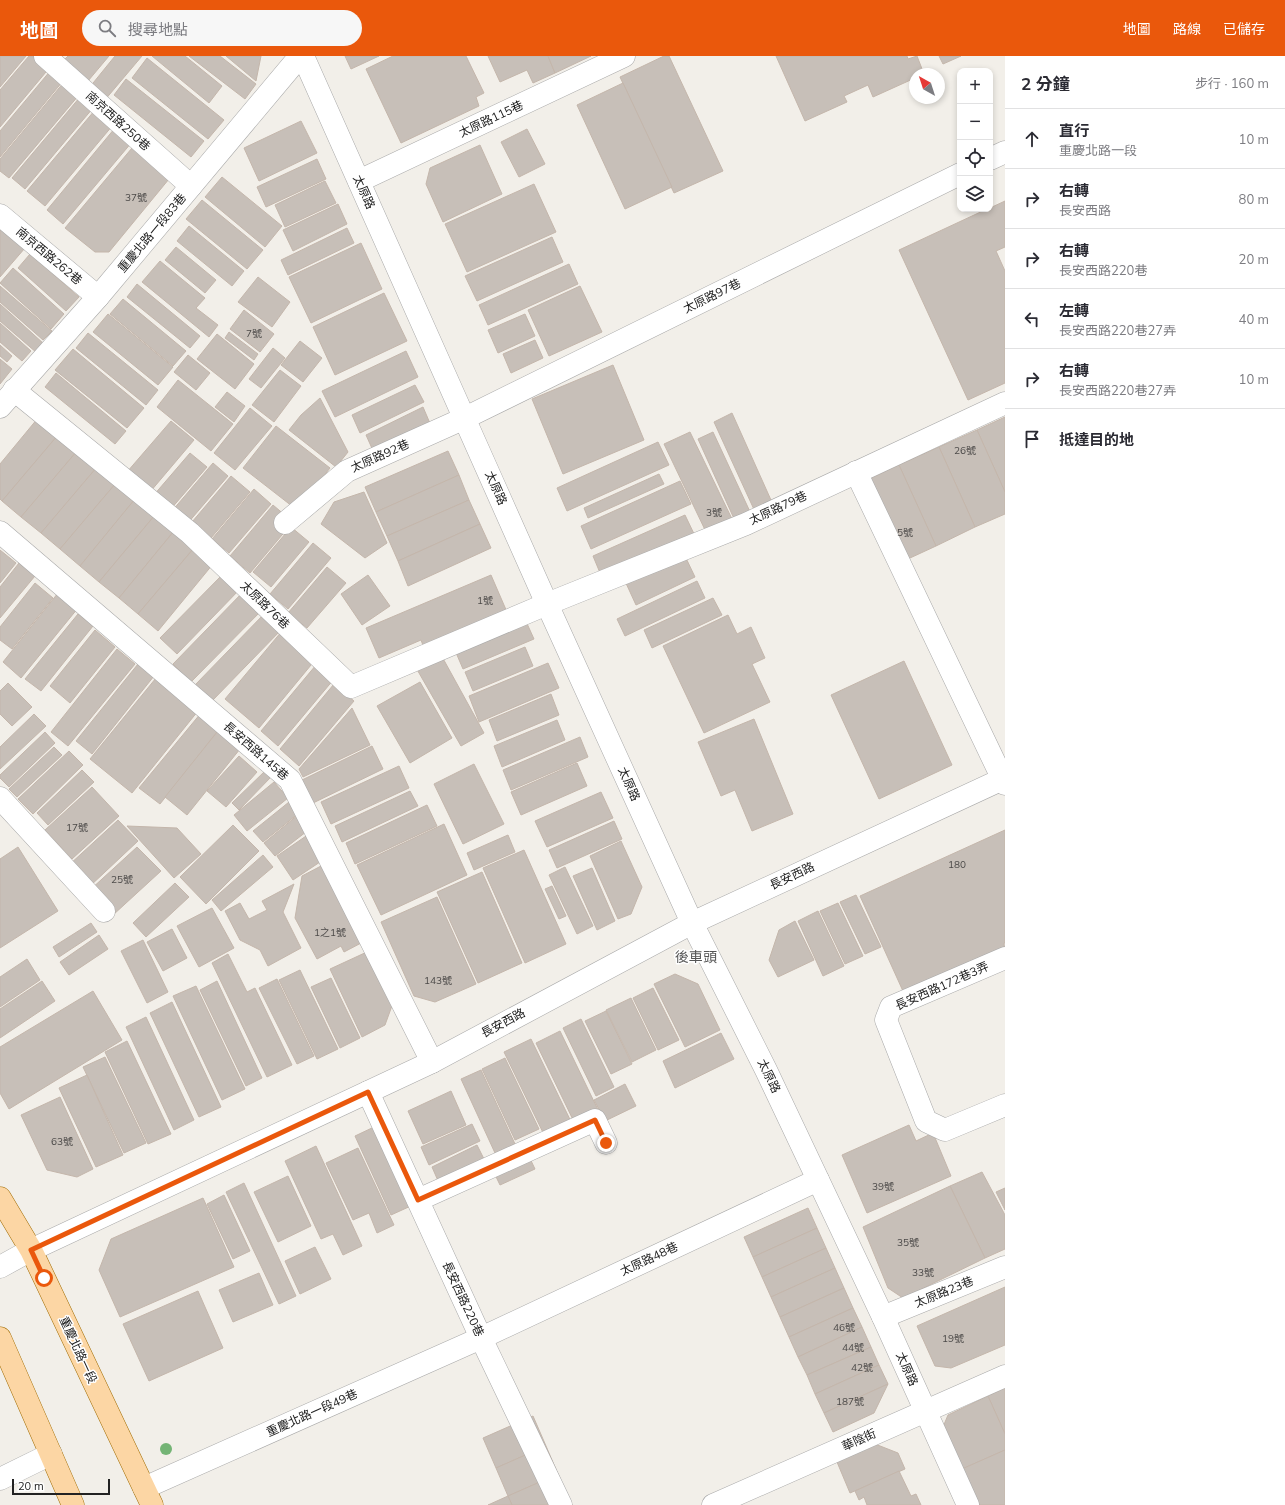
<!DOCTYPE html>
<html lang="zh-TW">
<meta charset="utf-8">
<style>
:root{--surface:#fff;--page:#f7f7f7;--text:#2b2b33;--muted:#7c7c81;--line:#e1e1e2;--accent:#ea580c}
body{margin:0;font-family:Mulish,"Noto Sans TC",sans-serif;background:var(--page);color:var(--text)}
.controls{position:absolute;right:12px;top:12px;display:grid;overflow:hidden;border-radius:8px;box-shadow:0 2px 6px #0003}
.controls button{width:36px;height:36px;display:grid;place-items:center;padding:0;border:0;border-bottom:1px solid var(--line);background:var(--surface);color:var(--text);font:20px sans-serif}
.compass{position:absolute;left:909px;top:12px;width:36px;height:36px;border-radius:50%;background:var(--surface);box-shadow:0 2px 6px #0003;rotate:321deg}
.scale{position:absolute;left:12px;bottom:10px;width:98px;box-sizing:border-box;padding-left:4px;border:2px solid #222;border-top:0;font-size:11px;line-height:14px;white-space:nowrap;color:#222;-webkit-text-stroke:3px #fff;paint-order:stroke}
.stop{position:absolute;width:12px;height:12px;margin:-9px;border:3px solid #ea580c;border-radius:50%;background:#fff}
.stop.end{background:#ea580c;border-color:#fff;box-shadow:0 1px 4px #0008}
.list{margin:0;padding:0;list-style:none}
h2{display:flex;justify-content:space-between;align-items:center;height:52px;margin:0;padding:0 16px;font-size:17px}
h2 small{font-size:13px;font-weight:400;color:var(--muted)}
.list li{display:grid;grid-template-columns:26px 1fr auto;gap:12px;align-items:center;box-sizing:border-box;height:60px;padding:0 16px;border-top:1px solid var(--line)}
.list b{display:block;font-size:15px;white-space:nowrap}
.list p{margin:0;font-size:13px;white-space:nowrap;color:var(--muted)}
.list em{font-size:13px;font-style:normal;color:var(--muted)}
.icon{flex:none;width:22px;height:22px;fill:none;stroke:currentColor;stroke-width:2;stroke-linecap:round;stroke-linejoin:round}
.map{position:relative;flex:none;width:1005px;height:1449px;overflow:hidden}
header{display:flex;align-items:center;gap:24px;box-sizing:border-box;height:56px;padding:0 20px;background:var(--accent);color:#fff}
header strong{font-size:19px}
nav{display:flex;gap:22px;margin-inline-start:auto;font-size:14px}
.search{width:280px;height:36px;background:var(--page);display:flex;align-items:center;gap:10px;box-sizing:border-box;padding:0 14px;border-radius:22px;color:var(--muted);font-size:15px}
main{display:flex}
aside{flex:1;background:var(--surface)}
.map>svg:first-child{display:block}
</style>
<header>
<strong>地圖</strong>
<div class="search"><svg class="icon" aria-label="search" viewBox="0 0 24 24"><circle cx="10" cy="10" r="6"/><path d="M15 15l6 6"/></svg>搜尋地點</div>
<nav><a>地圖</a><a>路線</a><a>已儲存</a></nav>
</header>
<main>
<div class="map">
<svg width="1005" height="1449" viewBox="0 0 1005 1449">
<rect width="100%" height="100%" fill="#f2efe9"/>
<g fill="#c7bfb8" stroke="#c4b6ab">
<polygon points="0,0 26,0 0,31"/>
<polygon points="29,0 40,0 51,10 0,71 0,34"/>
<polygon points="68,0 109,0 88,25 64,4"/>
<polygon points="115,0 142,0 104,45 89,32"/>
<polygon points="152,0 185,0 222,30 209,47"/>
<polygon points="189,0 220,0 256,28 245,43"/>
<polygon points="226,0 261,0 256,25"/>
<polygon points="345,0 379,0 351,13"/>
<polygon points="393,0 466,0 484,37 476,41 479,50 401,87 366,13"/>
<polygon points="488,0 548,0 555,17 533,27 527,14 500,26"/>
<polygon points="548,0 591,0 555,17"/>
<polygon points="664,0 669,0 723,115 674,137 620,21"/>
<polygon points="776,0 907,0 908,3 917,0 924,18 915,18 915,22 873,41 868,29 844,40 847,46 805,65"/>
<polygon points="939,0 961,0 943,8"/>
<polygon points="147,2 224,64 208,83 132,22"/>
<polygon points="51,14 63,25 0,101 0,75"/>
<polygon points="126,23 204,85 191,101 114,39"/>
<polygon points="64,26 79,39 9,122 0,115 0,103"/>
<polygon points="623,27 672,131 625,153 577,49"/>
<polygon points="80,41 93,52 25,133 12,122"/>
<polygon points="95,54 113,69 45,150 27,135"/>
<polygon points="301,65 317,97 259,125 244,92"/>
<polygon points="115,72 132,86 63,168 47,154"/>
<polygon points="527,73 545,108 519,121 501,86"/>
<polygon points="480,89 502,138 443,166 426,128 430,112"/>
<polygon points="132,92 169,123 109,196 95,196 65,172"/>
<polygon points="317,103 326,123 266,151 257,131"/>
<polygon points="222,121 282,170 265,191 205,141"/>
<polygon points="325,125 336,147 285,171 275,149"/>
<polygon points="534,128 556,176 467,216 445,168"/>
<polygon points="202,144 263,194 247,213 186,163"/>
<polygon points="1005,145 1005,191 996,195 1005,215 1005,327 968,344 899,194 987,153 990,153 990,152"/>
<polygon points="338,148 347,168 293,195 283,174"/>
<polygon points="189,170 244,215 232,230 177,185"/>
<polygon points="2,172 25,192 0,221 0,174"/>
<polygon points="347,172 354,187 288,219 281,204"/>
<polygon points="552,181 563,206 477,245 465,220"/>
<polygon points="361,187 382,233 311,267 289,221"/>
<polygon points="176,191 216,224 205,237 165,204"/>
<polygon points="30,198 79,241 66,255 18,212"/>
<polygon points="160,205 205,242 196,252 218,269 209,281 142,226"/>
<polygon points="569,208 578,228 488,269 479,249"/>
<polygon points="13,212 64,258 51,273 0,227"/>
<polygon points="258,221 290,246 272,271 238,246"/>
<polygon points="137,228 200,280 190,292 127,241"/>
<polygon points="0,230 52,275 43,284 0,246"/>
<polygon points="580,230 602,276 549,300 528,254"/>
<polygon points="384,237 407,285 335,319 313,271"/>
<polygon points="123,243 186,295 173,310 110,258"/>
<polygon points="0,248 44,288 37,297 0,265"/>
<polygon points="244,254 274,278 260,296 230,273"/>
<polygon points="108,258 173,311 158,329 93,276"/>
<polygon points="525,258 535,280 498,297 488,274"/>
<polygon points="0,267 31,295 22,305 0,286"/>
<polygon points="229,276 258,298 254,304 225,282"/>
<polygon points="88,277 158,334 146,349 76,292"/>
<polygon points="217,278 254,308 235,333 197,303"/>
<polygon points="535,284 543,302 511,317 503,298"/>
<polygon points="300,285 322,302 303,326 281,309"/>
<polygon points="0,289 12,300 7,306 0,300"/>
<polygon points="273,292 285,302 261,332 249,323"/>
<polygon points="73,293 144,352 127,372 55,314"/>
<polygon points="406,295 418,321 335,361 322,335"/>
<polygon points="188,299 210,317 196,334 174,316"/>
<polygon points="0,303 12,313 0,328"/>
<polygon points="613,309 644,384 563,418 532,343"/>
<polygon points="280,314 301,330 274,366 252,349"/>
<polygon points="56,317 126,375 115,388 45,331"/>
<polygon points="178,324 233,368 211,395 157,351"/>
<polygon points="415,329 424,346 360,377 352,359"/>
<polygon points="227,336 245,350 234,366 215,351"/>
<polygon points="320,342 348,396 336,411 289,374 301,359"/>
<polygon points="423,351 432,372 375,399 366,379"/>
<polygon points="250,352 272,370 235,414 214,397"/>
<polygon points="732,357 775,453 757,460 714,366"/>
<polygon points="1005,361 1005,436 977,374"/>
<polygon points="38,362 58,379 2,445 0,443 0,408"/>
<polygon points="171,365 194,384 150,436 127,416"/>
<polygon points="276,370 330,412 297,454 243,412"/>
<polygon points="977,374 1005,436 1005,458 975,471 939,391"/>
<polygon points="690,376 733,465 707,478 664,388"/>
<polygon points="713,376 752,460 736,467 698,383"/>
<polygon points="58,379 77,395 21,461 2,445"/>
<polygon points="658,386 669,409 567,455 557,432"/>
<polygon points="939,391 975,471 936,490 899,409"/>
<polygon points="77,395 97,411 41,477 21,461"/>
<polygon points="448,395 459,419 376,456 365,431"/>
<polygon points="190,397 207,411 170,454 153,440"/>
<polygon points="213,407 228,420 187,468 172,455"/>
<polygon points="899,409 936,490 897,508 861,427"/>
<polygon points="97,411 116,427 60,493 41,477"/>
<polygon points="659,418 664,428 588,462 584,452"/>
<polygon points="459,419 469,444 387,480 376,456"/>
<polygon points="231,420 250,436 211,482 192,466"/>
<polygon points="680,425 691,448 591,493 581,470"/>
<polygon points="116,427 135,443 80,510 60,493"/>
<polygon points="254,433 271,448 229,497 212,483"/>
<polygon points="364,436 387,487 365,502 321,468 334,446"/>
<polygon points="135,443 155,459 99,526 80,510"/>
<polygon points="469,444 480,468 398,505 387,480"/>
<polygon points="273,449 293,466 250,517 230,500"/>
<polygon points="155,459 174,475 119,542 99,526"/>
<polygon points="685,459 696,482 603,524 593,500"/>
<polygon points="480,468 491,492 408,530 398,505"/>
<polygon points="291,471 309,486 271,531 253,516"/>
<polygon points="174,475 194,492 138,558 119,542"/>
<polygon points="313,487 331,502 288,553 270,538"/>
<polygon points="194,492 213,508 158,575 138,558"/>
<polygon points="0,494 16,507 0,527"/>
<polygon points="684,498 695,521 636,549 625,525"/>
<polygon points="19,507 35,520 0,562 0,531"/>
<polygon points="327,511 346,527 307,572 288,557"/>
<polygon points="224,517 241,532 177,598 160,582"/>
<polygon points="368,519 390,550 362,569 341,538"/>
<polygon points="491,519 507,556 424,592 421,584 379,602 366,572"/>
<polygon points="697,525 705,542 625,580 617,563"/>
<polygon points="35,527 53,542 12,593 0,584 0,571"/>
<polygon points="245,534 264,552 191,626 173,608"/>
<polygon points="58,537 78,552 21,622 3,606"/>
<polygon points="713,542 722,559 652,592 644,574"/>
<polygon points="266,556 283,572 212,645 195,629"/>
<polygon points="78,558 93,570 41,635 25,623"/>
<polygon points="728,559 737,578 751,571 765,602 752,608 770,646 704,677 663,590"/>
<polygon points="524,561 534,583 463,613 454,592"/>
<polygon points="95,574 115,591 70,647 50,630"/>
<polygon points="282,575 316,603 259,672 225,643"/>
<polygon points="525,591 533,610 473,635 465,616"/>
<polygon points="117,593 135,608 68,690 51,676"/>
<polygon points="440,597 484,677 461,690 415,610"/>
<polygon points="904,605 952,709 879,743 831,639"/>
<polygon points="548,607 559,632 479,666 469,640"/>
<polygon points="138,608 154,620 92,698 76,685"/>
<polygon points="316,609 334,623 278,690 261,675"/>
<polygon points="156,622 198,655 132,737 90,703"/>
<polygon points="420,626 452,682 410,707 377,650"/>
<polygon points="8,627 32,651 12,670 0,658 0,635"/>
<polygon points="334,628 354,645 299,710 280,693"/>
<polygon points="551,638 559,659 497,685 489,664"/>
<polygon points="352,652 370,689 303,721 299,713"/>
<polygon points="201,657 220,672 160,748 139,732"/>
<polygon points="34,658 46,670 0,713 0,691"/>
<polygon points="754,663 793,758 752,775 735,734 721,740 698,686"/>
<polygon points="557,664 565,684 502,711 494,690"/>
<polygon points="218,675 240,693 187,759 165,741"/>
<polygon points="45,676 55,687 9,731 0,722 0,719"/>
<polygon points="580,681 588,701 511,734 503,714"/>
<polygon points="372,690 383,713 313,747 302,724"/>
<polygon points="54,691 62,699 17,741 9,733"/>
<polygon points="69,695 83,709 33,758 18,743"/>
<polygon points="239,700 257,716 226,751 207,735"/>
<polygon points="577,707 587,730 521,759 511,736"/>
<polygon points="474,708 504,768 463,788 434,728"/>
<polygon points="399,710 409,732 331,768 321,746"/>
<polygon points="82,714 94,726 48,769 37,757"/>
<polygon points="265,715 271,721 239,754 232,747"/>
<polygon points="274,726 288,742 247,775 234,759"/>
<polygon points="92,731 119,760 72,803 45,774"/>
<polygon points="410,735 418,750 342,786 335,770"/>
<polygon points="601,736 613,762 547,791 535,765"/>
<polygon points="289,746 299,757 263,786 253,775"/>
<polygon points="427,749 437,770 355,808 346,787"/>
<polygon points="299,758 311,772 275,800 264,787"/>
<polygon points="118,764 138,785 89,831 69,809"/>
<polygon points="614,765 622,783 557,812 549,794"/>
<polygon points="444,768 467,819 381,859 357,809"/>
<polygon points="233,769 259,795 206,848 180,821"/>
<polygon points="127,770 177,772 201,798 174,822"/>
<polygon points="1005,774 1005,887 1004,887 1005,898 907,944 860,840"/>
<polygon points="309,778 326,802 293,824 277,800"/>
<polygon points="508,779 515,796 474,814 467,797"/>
<polygon points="621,785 642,831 631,858 618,863 590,800"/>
<polygon points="18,791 58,855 0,892 0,803"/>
<polygon points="137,791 161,815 113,859 90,834"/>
<polygon points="524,794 566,888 525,907 483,812"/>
<polygon points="263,799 273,811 221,855 212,844"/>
<polygon points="321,810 363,886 344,896 341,890 317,903 295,862 302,820"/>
<polygon points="565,811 593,870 577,878 549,819"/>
<polygon points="592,812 615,865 597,874 573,820"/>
<polygon points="482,816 522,907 478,927 437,836"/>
<polygon points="175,827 189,841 146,881 133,867"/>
<polygon points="294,828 283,856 301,892 268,910 260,894 240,884 225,855 240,847 249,863 267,854 262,845"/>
<polygon points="552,830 566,860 559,863 545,833"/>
<polygon points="856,839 881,891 865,898 840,846"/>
<polygon points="437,841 476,928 435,946 414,940 381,866"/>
<polygon points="838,847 863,900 845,908 820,855"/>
<polygon points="212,852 234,892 199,911 177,870"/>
<polygon points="818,855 844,910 823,920 798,865"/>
<polygon points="795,865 814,904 778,921 769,904 779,874"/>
<polygon points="91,867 97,876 59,901 53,891"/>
<polygon points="172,873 187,902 163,915 147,886"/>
<polygon points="99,879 108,893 69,919 60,906"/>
<polygon points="143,884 168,936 147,947 121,895"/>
<polygon points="369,895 393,947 385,969 362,981 330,913"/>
<polygon points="228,898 247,936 255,932 292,1009 267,1021 212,907"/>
<polygon points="27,903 40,924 0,951 0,921"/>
<polygon points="300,914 338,993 317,1003 279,924"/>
<polygon points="675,918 698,928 720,974 685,991 654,928"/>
<polygon points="331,922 360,982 340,992 311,931"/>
<polygon points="277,923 314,1000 297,1008 259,932"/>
<polygon points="42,925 55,945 0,982 0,953"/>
<polygon points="217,925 262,1022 246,1030 200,934"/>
<polygon points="196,930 245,1033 222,1044 173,940"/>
<polygon points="653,932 679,984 658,994 633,942"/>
<polygon points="93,935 122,984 9,1053 0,1037 0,991"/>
<polygon points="631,942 656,994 632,1006 606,954"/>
<polygon points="172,946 221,1051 199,1061 150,957"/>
<polygon points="606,955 632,1008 611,1018 585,965"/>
<polygon points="146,961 194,1064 174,1074 126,971"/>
<polygon points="581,963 614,1031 596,1040 563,972"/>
<polygon points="560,975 600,1058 576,1070 536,987"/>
<polygon points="721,977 734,1003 675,1032 663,1005"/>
<polygon points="531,983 577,1078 550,1091 504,996"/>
<polygon points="127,985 171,1078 148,1088 105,996"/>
<polygon points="105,1001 146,1087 124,1097 83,1011"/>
<polygon points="505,1002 539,1073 515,1084 482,1013"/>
<polygon points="481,1014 515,1088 495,1097 461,1023"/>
<polygon points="87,1019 123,1099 96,1111 59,1032"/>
<polygon points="625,1028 636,1050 605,1065 594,1044"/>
<polygon points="451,1035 466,1069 423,1088 408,1055"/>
<polygon points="60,1041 93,1113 77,1121 47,1114 21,1059"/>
<polygon points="472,1068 480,1085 429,1109 421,1091"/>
<polygon points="909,1069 916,1085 933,1077 951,1120 867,1157 842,1099"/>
<polygon points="374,1071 424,1144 391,1159 355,1080"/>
<polygon points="523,1088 535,1113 500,1129 488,1104"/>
<polygon points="477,1089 485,1105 439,1127 432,1111"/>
<polygon points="316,1090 362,1190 343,1199 333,1178 321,1183 285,1105"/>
<polygon points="358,1092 394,1169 377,1177 369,1157 353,1164 326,1107"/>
<polygon points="982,1116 1005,1159 1005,1193 985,1202 950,1130"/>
<polygon points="288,1120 311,1170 278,1186 254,1136"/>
<polygon points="244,1127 296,1240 279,1248 226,1136"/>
<polygon points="950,1130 985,1202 903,1242 888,1232 863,1171"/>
<polygon points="1005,1132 1005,1154 996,1136"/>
<polygon points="224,1139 250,1195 233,1203 207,1148"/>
<polygon points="203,1142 234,1211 120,1261 99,1214 111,1183"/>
<polygon points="808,1152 817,1172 753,1201 744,1181"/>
<polygon points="817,1172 826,1192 762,1221 753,1201"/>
<polygon points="315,1191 331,1223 300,1238 285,1205"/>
<polygon points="826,1192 835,1212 771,1241 762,1221"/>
<polygon points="835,1212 844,1232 780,1261 771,1241"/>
<polygon points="259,1217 273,1249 233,1266 219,1234"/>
<polygon points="1005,1231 1005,1289 951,1312 935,1310 917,1270"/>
<polygon points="844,1232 853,1252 789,1281 780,1261"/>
<polygon points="198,1235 223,1292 149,1325 123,1268"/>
<polygon points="853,1252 862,1271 798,1301 789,1281"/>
<polygon points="862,1271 871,1291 807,1319 798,1301"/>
<polygon points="871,1291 879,1309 815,1338 807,1319"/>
<polygon points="879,1309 888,1328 824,1357 815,1338"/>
<polygon points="888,1328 874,1357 833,1376 824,1357"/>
<polygon points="1005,1332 1005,1378 988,1340"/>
<polygon points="988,1340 1005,1378 1005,1394 962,1413 943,1371 948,1359"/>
<polygon points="533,1360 546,1390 496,1412 483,1382"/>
<polygon points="875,1388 898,1397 905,1413 850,1437 837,1406"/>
<polygon points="546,1390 558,1418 508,1440 496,1412"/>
<polygon points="1005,1394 1005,1449 979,1449 962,1413"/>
<polygon points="899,1415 911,1440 916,1438 921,1449 867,1449 864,1441 859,1444 855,1435"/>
<polygon points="558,1418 572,1449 512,1449 508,1440"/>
<polygon points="508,1440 512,1449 488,1449"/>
</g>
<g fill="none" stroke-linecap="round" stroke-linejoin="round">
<defs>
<g id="minor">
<polyline points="45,0 191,130"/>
<polyline points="303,0 547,548 692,867 766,1014 883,1261 968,1449"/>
<polyline points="990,103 1005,96"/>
<polyline points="359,125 624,0"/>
<polyline points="0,159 98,241"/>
<polyline points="14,334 190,477 351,631 547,548 746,468 1005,347"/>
<polyline points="0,351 98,241 300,0"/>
<polyline points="856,416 1005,728"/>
<polyline points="285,467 347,415 465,362 960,118"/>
<polyline points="0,476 290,724 432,1006"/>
<polyline points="0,742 104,855"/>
<polyline points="1005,902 891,951 886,964 926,1065 945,1074 1005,1049"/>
<polyline points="368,1036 481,1282 561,1449"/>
<polyline points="418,1144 595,1064 606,1087"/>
<polyline points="0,1211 31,1194 432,1006 692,867 1005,722"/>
<polyline points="883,1261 1005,1211"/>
<polyline points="0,1423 51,1398"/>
<polyline points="144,1432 481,1282 818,1124"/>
<polyline points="713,1449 1005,1320"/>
</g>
<g id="major">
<polyline points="0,1142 31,1194 152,1449"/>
<polyline points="0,1282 73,1449"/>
</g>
</defs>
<use href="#minor" stroke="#a9a9a9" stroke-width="23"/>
<use href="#major" stroke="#a06b00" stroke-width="23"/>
<use href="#minor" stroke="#fff" stroke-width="22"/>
<use href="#major" stroke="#fcd6a4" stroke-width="22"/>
</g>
<circle fill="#74b475" cx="166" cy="1393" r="6"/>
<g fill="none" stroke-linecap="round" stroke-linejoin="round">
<polyline stroke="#ea580c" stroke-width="5" points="44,1222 31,1194 368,1036 418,1144 595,1064 606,1087"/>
</g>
<g text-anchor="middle" stroke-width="3" stroke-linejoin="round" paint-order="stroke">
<g font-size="10" fill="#4b4948">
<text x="136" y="145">37號</text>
<text x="254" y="281">7號</text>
<text x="965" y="398">26號</text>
<text x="714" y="460">3號</text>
<text x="905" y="480">5號</text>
<text x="485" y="548">1號</text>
<text x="77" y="775">17號</text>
<text x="957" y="812">180</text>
<text x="122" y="827">25號</text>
<text x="330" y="880">1之1號</text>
<text x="438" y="928">143號</text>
<text x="62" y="1089">63號</text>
<text x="883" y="1134">39號</text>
<text x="908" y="1190">35號</text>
<text x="923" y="1220">33號</text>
<text x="844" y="1275">46號</text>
<text x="953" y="1286">19號</text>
<text x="853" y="1295">44號</text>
<text x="862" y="1315">42號</text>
<text x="850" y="1349">187號</text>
</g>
<g font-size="12" fill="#222" stroke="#fff">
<text transform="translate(491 63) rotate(-25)" y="4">太原路115巷</text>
<text transform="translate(118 65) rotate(42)" y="4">南京西路250巷</text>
<text transform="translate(364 136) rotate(66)" y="4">太原路</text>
<text transform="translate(152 177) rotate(-50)" y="4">重慶北路一段83巷</text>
<text transform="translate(49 200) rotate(40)" y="4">南京西路262巷</text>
<text transform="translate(712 240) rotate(-26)" y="4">太原路97巷</text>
<text transform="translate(380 400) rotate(-24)" y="4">太原路92巷</text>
<text transform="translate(496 432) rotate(66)" y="4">太原路</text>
<text transform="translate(778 452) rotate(-25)" y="4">太原路79巷</text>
<text transform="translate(265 549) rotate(44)" y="4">太原路76巷</text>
<text transform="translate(256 695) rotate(41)" y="4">長安西路145巷</text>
<text transform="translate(629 728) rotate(66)" y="4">太原路</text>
<text transform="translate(792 820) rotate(-25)" y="4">長安西路</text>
<text transform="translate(942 930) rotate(-24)" y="4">長安西路172巷3弄</text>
<text transform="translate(503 967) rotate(-28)" y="4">長安西路</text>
<text transform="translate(769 1020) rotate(64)" y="4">太原路</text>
<text transform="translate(649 1203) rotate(-25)" y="4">太原路48巷</text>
<text transform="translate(944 1236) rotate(-22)" y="4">太原路23巷</text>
<text transform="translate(463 1243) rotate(65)" y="4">長安西路220巷</text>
<text transform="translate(78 1294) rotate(65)" y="4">重慶北路一段</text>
<text transform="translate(907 1313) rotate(66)" y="4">太原路</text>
<text transform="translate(312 1357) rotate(-24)" y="4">重慶北路一段49巷</text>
<text transform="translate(859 1384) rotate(-24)" y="4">華陰街</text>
</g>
<g font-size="14" fill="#555" stroke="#fff">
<text x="696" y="906">後車頭</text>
</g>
</g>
</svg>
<div class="controls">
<button>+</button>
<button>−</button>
<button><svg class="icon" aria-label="locate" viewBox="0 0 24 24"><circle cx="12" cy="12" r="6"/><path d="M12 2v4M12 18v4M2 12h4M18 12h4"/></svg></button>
<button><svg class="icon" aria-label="layers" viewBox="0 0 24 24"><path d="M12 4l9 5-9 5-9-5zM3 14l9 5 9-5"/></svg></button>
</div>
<svg class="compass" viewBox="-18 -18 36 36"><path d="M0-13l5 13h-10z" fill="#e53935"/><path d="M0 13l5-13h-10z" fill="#7c7c81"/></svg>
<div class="scale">20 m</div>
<div class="stop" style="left:44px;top:1222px"></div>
<div class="stop end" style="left:606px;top:1087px"></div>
</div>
<aside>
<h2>2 分鐘<small>步行 · 160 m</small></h2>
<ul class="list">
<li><svg class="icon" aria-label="ahead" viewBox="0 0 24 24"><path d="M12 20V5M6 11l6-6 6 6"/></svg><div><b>直行</b><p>重慶北路一段</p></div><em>10 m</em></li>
<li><svg class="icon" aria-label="right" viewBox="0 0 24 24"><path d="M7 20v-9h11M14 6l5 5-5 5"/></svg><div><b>右轉</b><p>長安西路</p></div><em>80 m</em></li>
<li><svg class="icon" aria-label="right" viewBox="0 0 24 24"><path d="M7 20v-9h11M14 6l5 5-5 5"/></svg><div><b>右轉</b><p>長安西路220巷</p></div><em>20 m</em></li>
<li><svg class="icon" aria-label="left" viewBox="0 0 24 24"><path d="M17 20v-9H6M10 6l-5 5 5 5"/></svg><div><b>左轉</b><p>長安西路220巷27弄</p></div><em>40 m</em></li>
<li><svg class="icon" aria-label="right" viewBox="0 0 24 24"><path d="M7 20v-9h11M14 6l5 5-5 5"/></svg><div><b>右轉</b><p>長安西路220巷27弄</p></div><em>10 m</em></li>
<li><svg class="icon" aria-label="arrive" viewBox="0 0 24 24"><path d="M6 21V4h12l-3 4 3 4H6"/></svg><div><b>抵達目的地</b></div></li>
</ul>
</aside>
</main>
